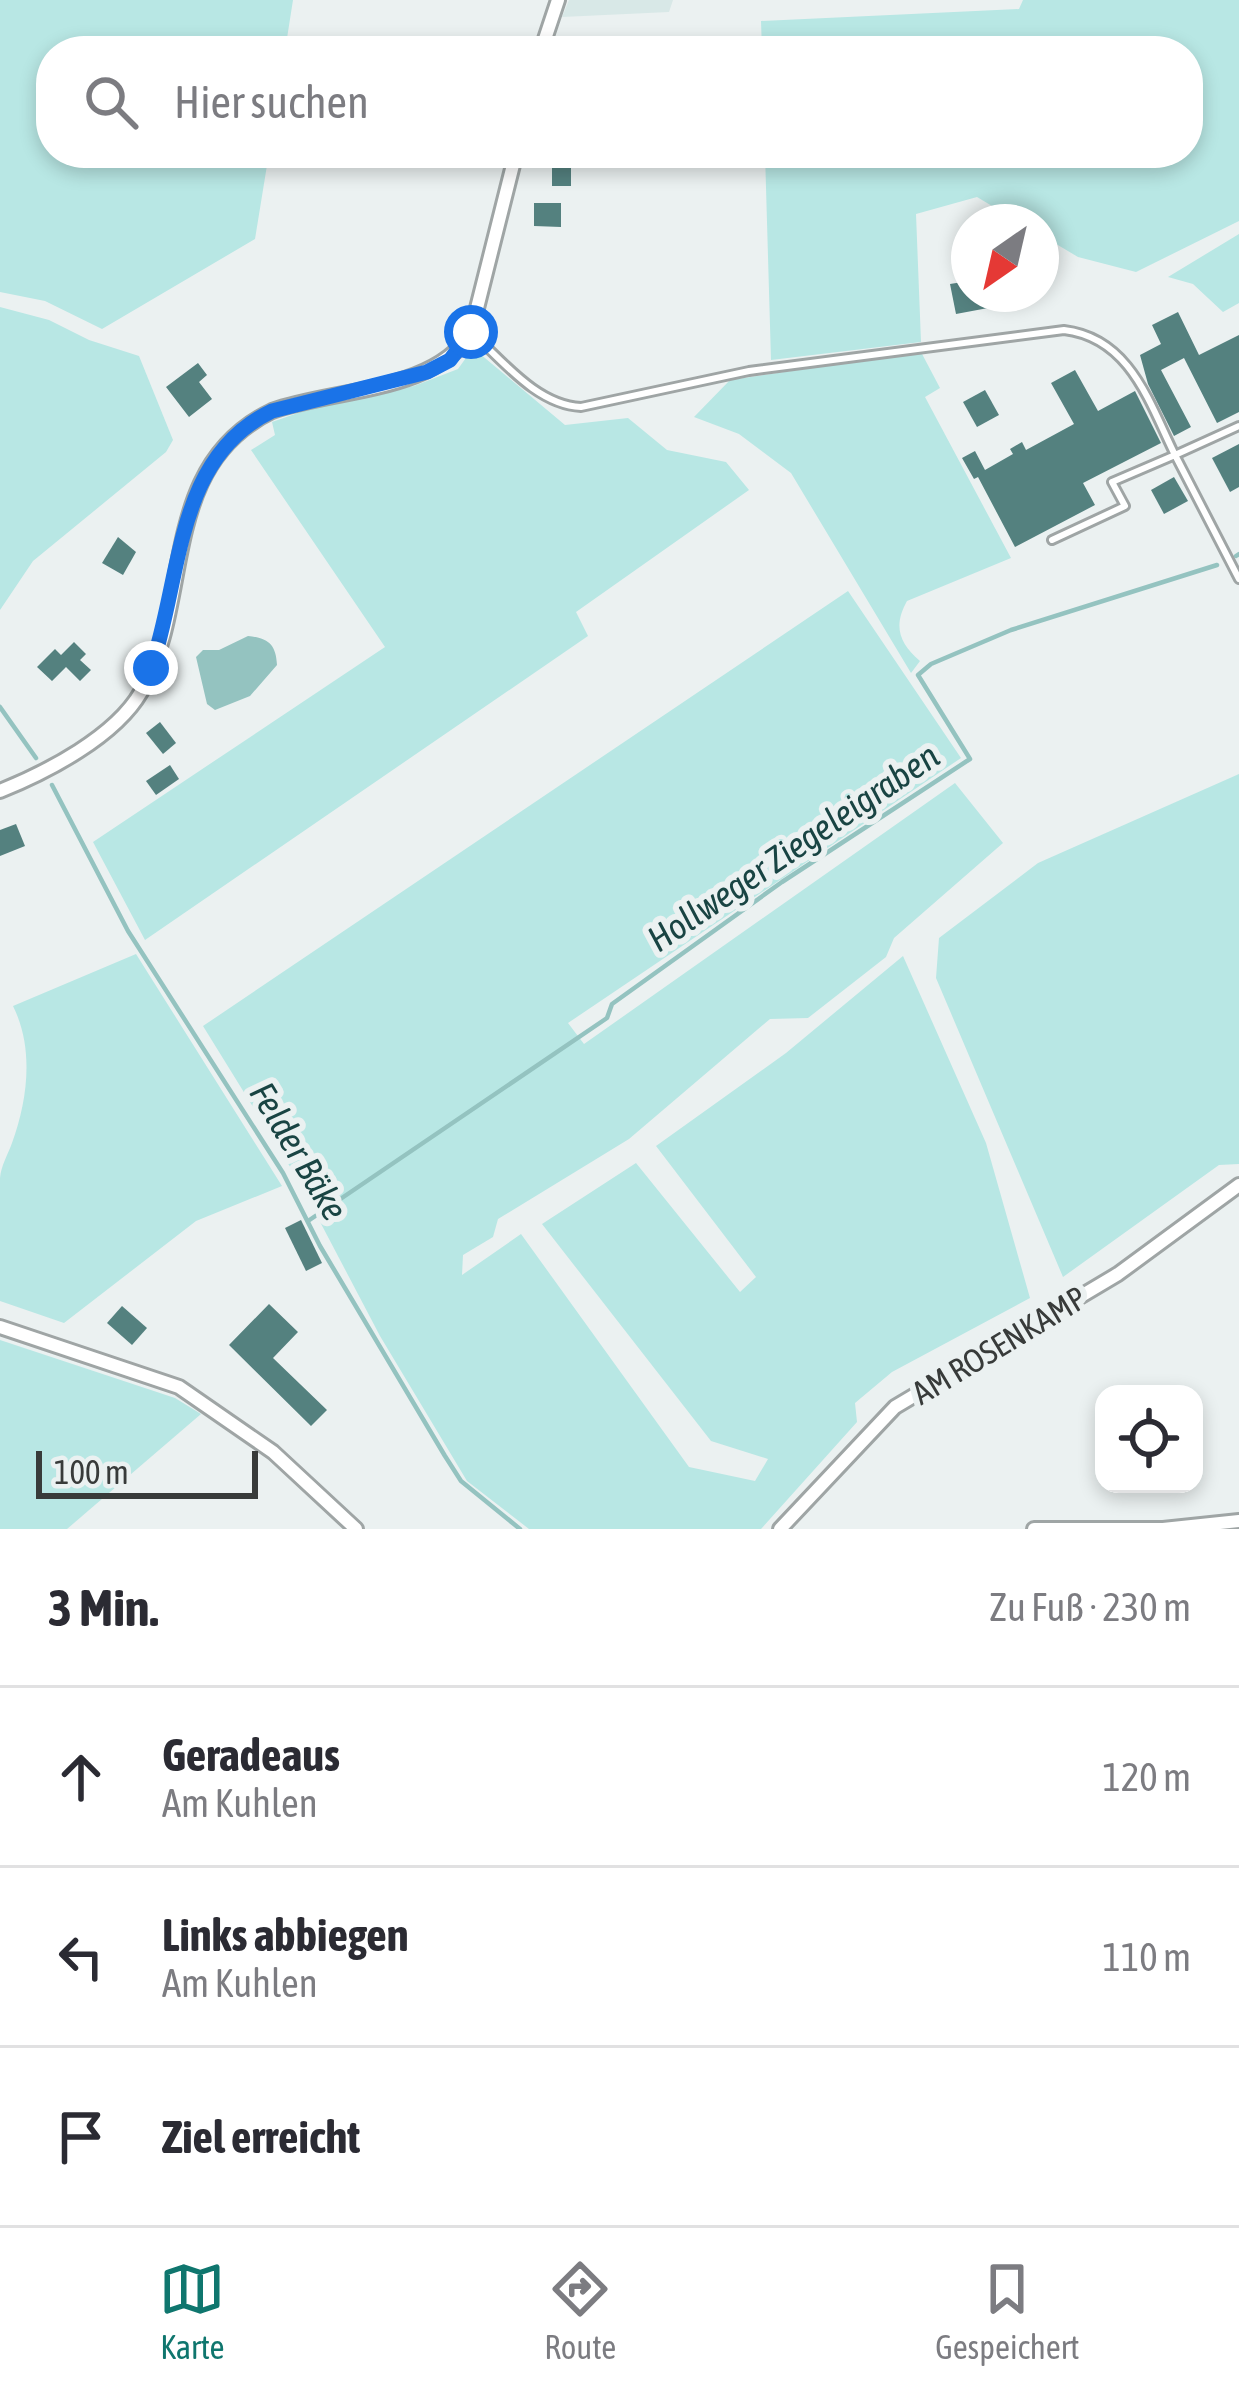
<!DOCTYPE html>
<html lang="de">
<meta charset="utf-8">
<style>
:root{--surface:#fff;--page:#f2f2f3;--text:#2b2b33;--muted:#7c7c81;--line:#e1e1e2;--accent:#0f766e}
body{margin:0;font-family:"Asap Condensed",sans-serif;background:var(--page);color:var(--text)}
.controls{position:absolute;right:36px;bottom:36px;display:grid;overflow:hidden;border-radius:24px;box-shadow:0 6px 18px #0003}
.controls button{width:108px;height:108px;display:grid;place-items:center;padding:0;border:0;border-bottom:3px solid var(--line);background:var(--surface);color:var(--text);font:60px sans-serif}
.compass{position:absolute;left:951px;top:204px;width:108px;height:108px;border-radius:50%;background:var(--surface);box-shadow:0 6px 18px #0003;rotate:214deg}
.scale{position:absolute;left:36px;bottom:30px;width:222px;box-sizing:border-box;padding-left:12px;border:6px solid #383b3a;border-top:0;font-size:33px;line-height:42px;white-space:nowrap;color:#383b3a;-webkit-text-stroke:9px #ebf1f1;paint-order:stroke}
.stop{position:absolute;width:36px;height:36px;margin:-27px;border:9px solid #1a73e8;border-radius:50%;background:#fff}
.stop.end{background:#1a73e8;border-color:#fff;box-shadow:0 3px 12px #0008}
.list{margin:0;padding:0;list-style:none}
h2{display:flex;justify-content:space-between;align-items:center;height:156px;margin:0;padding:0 48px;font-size:51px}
h2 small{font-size:39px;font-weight:400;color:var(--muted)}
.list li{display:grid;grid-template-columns:78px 1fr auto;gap:36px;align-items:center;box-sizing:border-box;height:180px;padding:0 48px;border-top:3px solid var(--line)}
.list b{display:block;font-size:45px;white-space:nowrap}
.list p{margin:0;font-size:39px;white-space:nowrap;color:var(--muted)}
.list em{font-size:39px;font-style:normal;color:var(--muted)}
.icon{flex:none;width:66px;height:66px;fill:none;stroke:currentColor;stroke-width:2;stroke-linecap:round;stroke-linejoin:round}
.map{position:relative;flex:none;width:1239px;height:1529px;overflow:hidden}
.search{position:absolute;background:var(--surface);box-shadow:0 6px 18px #0003;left:36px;right:36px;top:36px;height:132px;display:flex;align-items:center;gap:30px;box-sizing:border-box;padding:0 42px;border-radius:48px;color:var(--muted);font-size:45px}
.sheet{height:696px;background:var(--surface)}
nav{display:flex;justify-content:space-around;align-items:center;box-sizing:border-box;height:168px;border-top:3px solid var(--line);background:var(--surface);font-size:33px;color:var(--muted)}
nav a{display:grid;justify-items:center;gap:6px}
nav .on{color:var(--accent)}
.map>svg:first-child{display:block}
</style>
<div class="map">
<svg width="1239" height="1529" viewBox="0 0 1239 1529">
<rect width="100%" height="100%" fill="#ebf1f1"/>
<polygon fill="#d8e8e7" points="569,0 673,0 669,12 562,17"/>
<g fill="#b8e7e4">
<polygon points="0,0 293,0 285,51 51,51 51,153 269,153 255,239 102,329 45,301 0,292"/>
<polygon points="1023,0 1239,0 1239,221 1136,272 1078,257 1041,235 1041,222 1019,222 977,197 916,214 921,342 771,360 765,153 1188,153 1188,51 762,51 761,21 1019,9"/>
<polygon points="1239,234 1239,303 1223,312 1193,284 1168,277"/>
<polygon points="0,307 49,320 89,340 139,356 173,440 166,452 33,561 0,610"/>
<polygon points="473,348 565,425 628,418 667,450 726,462 749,490 576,612 588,636 145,940 93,842 385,647 251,450 275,435 272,422 318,406 414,386 458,369"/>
<path d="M921,352L940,388L925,397L1011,558L907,601C893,626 899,643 920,661L911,673L791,473L739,434L694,417L730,380Z"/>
<polygon points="848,591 961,758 568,1023 584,1044 955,783 1003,843 894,938 886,957 808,1018 770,1019 629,1139 498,1219 493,1237 463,1255 462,1275 521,1234 689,1467 755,1481 768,1459 711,1441 542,1224 636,1163 740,1292 756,1277 656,1146 786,1053 903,956 986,1143 1030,1298 892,1372 855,1403 857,1422 761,1529 529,1529 467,1481 380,1336 297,1178 203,1026"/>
<polygon points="1239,774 1239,1164 1219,1165 1063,1277 936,978 939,938 1038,863"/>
<path d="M136,954L282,1186L196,1221L64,1323L0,1301C0,1260 0,1218 0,1178C1,1166 8,1154 12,1143C28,1099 34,1048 13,1006Z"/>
<polygon points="0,1340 175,1398 201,1414 67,1529 0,1529"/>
</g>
<path fill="#94c3c0" d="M248,636C268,638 276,644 277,665L250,696L215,710L207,704L196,657L203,650H219Z"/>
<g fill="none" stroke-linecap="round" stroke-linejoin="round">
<g stroke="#94c3c0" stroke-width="4.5">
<polyline points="1236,556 1239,554"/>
<polyline points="0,707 36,758"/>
<polyline points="52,785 128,931 283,1173 320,1246 445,1456 461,1481 520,1529"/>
<polyline points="308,1221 607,1018 612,1004 782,882 970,759 918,675 931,664 1011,630 1217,565"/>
</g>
</g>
<g fill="#54817f">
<rect x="552" y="160" width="19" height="26"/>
<polygon points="534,203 561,203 561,227 534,226"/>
<polygon points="969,281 969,294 1002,294 1004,305 956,314 950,284"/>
<polygon points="1178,312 1199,355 1239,335 1239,412 1217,423 1184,358 1161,370 1191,427 1174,436 1148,384 1140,355 1161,344 1152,325"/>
<polygon points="198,363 207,375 199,382 212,399 189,417 166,387"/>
<polygon points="1075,370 1098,411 1135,391 1161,443 1083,483 1095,505 1015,547 978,477 974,479 962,458 975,451 985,470 1013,454 1010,449 1022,442 1026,450 1074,424 1051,383"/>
<polygon points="985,390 999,415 977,427 963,402"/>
<polygon points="1239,444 1239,487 1230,492 1212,458"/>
<polygon points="1174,477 1188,501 1164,514 1151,490"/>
<polygon points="118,537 136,552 123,575 102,563"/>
<polygon points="74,642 86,654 80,660 91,670 80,681 66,667 52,681 37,667 55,649 61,655"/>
<polygon points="160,722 176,743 163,754 146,733"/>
<polygon points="170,765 179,779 156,795 146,781"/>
<polygon points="16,824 25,846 0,856 0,830"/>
<polygon points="301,1220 322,1263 306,1271 285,1228"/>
<polygon points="269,1304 298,1332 273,1358 327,1410 311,1426 229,1345"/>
<polygon points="122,1306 147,1328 132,1345 107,1323"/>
</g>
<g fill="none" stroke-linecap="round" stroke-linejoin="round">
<defs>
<g id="lane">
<path d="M472,333C503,361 537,405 581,407L749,371L1064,330C1130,338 1149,402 1175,455L1239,426"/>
<polyline points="1052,540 1125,506 1112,482 1175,455 1239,579"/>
</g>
<g id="street">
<polyline points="541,51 558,0"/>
<path d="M0,791C47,772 115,737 141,692C194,600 157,467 272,411C333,389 437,392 471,332L516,153"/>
<polyline points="0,1327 179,1387 273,1452 356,1529"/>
<polyline points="780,1529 895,1407 1118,1274 1239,1185"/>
<polyline points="1034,1529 1163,1529 1239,1521"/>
</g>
</defs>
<use href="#lane" stroke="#9fa5a5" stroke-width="12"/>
<use href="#street" stroke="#9fa5a5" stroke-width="18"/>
<use href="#lane" stroke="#fff" stroke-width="6"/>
<use href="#street" stroke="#fff" stroke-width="12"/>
</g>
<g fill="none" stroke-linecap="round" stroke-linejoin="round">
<path stroke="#1a73e8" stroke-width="15" d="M151,668C182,579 174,458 272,411L427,372L450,360L471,332"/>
</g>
<g text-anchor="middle" stroke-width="12" stroke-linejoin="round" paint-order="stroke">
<g font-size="33" fill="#383b3a" stroke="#ebf1f1">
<text transform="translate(999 1345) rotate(-31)" y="12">AM ROSENKAMP</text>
</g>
<g font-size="36" font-style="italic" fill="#194443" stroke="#ebf1f1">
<text transform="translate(793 847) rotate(-34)" y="13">Hollweger Ziegeleigraben</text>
<text transform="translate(299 1151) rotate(59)" y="13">Felder Bäke</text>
</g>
</g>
</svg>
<div class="controls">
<button><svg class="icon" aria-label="locate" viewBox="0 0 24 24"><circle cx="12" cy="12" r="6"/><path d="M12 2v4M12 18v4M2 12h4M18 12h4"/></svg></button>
</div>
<svg class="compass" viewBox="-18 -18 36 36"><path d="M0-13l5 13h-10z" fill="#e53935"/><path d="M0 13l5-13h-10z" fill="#7c7c81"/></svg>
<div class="scale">100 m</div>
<div class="stop" style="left:471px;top:332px"></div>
<div class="stop end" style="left:151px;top:668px"></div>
<div class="search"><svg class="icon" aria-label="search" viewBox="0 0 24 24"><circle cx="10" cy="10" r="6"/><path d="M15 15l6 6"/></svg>Hier suchen</div>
</div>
<section class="sheet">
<h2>3 Min.<small>Zu Fuß · 230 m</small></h2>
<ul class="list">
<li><svg class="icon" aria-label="ahead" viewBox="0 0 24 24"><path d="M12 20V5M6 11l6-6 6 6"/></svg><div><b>Geradeaus</b><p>Am Kuhlen</p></div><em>120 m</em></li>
<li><svg class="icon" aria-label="left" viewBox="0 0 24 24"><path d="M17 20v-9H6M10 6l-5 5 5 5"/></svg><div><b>Links abbiegen</b><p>Am Kuhlen</p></div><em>110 m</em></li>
<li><svg class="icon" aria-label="arrive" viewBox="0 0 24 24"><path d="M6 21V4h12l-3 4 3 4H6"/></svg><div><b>Ziel erreicht</b></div></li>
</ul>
</section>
<nav>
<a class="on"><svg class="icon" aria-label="map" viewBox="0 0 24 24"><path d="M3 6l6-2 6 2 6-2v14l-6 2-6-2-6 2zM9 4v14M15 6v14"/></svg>Karte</a>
<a><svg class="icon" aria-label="directions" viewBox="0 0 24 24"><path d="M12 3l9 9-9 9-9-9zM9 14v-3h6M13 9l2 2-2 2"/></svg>Route</a>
<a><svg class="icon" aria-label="saved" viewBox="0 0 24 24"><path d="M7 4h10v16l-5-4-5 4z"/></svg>Gespeichert</a>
</nav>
